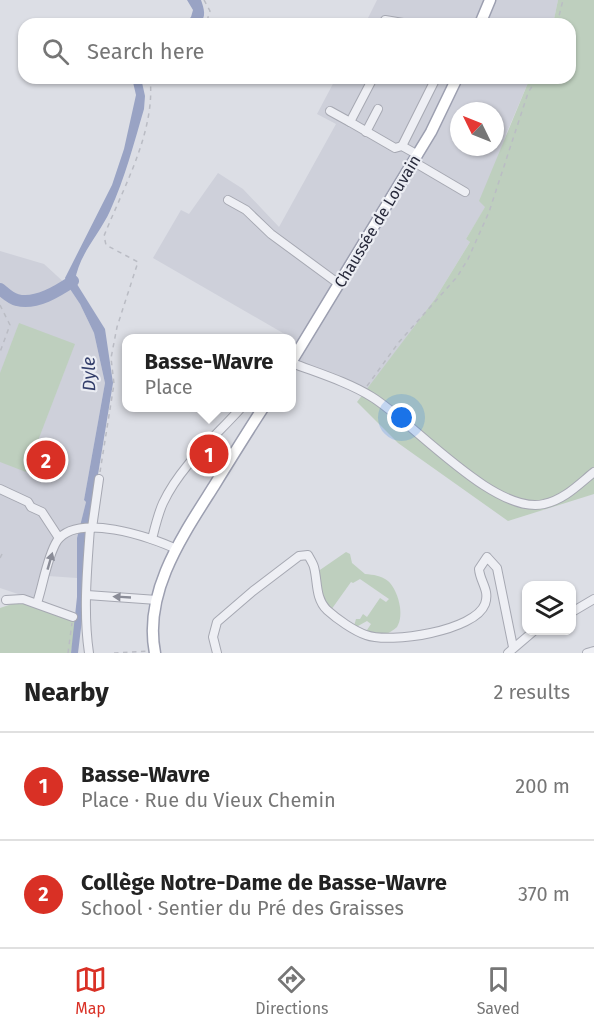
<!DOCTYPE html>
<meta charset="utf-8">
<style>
:root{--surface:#fff;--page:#f2f2f2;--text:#222;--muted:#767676;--line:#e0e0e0;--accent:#d93025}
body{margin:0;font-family:"Fira Sans",sans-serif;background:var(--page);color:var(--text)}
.controls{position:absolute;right:18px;bottom:18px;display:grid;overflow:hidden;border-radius:12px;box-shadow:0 2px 4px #0004}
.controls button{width:54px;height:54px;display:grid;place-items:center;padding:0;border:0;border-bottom:2px solid var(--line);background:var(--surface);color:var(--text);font:30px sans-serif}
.compass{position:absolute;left:450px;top:102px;width:54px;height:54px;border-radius:50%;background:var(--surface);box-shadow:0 2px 4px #0004;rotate:313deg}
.you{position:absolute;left:402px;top:418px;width:21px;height:21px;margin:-15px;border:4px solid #fff;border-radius:50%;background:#1a73e8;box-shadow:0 0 0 9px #1a73e833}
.badge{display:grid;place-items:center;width:39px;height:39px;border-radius:50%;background:var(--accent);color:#fff;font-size:20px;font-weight:700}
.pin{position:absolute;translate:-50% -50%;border:3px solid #fff;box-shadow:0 2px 6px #0006}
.popup{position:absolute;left:122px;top:334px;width:174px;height:78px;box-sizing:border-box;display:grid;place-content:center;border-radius:12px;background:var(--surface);filter:drop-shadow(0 2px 4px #0005);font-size:20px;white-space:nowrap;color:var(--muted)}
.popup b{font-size:22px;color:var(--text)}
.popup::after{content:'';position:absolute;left:50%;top:100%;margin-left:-12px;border:12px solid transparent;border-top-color:var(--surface)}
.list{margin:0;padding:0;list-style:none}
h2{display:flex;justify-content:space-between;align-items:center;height:78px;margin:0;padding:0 24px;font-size:26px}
h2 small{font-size:20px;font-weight:400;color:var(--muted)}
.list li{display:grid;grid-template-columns:39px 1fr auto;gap:18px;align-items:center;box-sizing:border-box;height:108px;padding:0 24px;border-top:2px solid var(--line)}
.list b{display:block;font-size:22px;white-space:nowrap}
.list p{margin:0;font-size:20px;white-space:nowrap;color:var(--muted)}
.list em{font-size:20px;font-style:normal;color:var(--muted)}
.icon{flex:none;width:33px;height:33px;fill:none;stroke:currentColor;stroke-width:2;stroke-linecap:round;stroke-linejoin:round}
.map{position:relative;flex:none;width:594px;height:653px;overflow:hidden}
.search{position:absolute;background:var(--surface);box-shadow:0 2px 4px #0004;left:18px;right:18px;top:18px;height:66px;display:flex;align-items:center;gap:15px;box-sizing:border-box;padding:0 21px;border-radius:18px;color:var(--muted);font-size:22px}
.sheet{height:294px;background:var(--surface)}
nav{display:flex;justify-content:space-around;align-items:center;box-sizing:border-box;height:84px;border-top:2px solid var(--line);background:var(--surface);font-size:16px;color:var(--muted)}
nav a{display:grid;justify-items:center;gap:3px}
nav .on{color:var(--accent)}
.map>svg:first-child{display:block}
</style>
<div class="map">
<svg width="594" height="653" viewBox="0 0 594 653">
<rect width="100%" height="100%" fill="#dcdee5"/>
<g fill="#ced0da" fill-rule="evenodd">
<polygon points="377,0 558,0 553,24 365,24"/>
<path d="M336,78H530L507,132L486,206L466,239L470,242L435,299L368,389L299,363L307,347L153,258L181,210L189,214L218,173L243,189L279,227L336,124L317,114ZM459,111H495V147H459Z"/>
<polygon points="0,251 44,264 68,286 80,304 94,333 105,383 84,500 86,502 77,538 77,578 48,576 33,599 0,588"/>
</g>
<g fill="#becfbe">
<polygon points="558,0 594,0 594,494 508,521 398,443 357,402 435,299 470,242 466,239 485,207 479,201 530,78 570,78 570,24 553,24"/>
<polygon points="19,323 75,344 26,472 0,462 0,373"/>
<path d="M346,552L350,554L352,563L365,574C374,575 380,575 388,581C398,590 405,615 397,627C394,630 388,633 385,635L368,633L367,630L371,624L367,621L358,626H354L356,619H360L363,614L367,617L380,598L386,602L389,599L360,579L353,583L351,582L331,610L324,602L317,572Z"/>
<polygon points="21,601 36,604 76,622 71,653 0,653 0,608"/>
</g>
<g fill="#99a3c4">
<path d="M187,0H201C204,9 207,17 199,24H157C166,14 175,22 186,22L191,17L193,10Z"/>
<path d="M132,78H141L145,96L144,109C134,143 125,178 110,211C99,235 79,254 75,281L105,329L113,383L93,505L85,536V595L78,653H71L77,597V538L86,502L84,500L105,383L94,333L80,304L68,286L65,278L112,185L124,149L136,95Z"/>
</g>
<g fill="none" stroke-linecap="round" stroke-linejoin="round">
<path stroke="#99a3c4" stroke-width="12" d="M0,289C5,293 11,299 17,300C36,305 58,291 73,281"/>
<defs>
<g id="minor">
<polyline points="383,24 385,20 403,23"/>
<polyline points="373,78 350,122 395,148 402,146 418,155"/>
<polyline points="330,111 350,122"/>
<polyline points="366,132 378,109"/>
<polyline points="402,146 436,78"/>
<polyline points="414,162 465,192"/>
<polyline points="228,200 246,210 271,234 339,284"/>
<path d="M292,363C318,373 348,382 372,397C413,422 495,516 544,504C564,500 579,484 594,472"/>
<polyline points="0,489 28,502 31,507 42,512 59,538"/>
<polyline points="92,528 99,479"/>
<path d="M152,539C155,527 158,514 163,503C181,465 214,438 241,408"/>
<polyline points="87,595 157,600"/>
<polyline points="6,600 23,599 73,617"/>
<path d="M37,603C43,585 47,557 57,541C77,512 151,537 176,549"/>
<polyline points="572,612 594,599"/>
<path d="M89,653C83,613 87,569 90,528"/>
<path d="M217,653L213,637L217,622L253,591L299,556L308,555C310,559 313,563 314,567C318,582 315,598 327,610C337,619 354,631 366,635C390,644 475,631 485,604C490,590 480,582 479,569L487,557L497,568L513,647"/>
<polyline points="508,653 535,630"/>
<polyline points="587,653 594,651"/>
</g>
<g id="major">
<polyline points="480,24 490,0"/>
<polyline points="292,361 431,132 457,78"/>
<path d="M155,653C143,592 183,535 214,486C230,460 246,434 263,408"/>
</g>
</defs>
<use href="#minor" stroke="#a6a8b2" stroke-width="10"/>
<use href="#major" stroke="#9c9fb0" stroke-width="13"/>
<g stroke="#babcc4" stroke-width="1.5" stroke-dasharray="4.5 4.5" stroke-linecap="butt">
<polyline points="204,0 210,11 206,24"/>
<polyline points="557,24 563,0"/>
<polyline points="0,305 10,325 0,352"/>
<polyline points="367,386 399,342 457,277 468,259 489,212 528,93 537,78"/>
<path d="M100,472L114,384L111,358L117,327L138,262L106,245L104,236C123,188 156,131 150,78"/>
<polyline points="0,558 2,554"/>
<polyline points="68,653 72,623"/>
<polyline points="114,653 148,651"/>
</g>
<use href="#minor" stroke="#eeeff4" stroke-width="8"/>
<use href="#major" stroke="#fff" stroke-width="10"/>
</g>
<defs><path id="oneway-solid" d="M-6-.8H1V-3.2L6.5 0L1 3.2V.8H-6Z" transform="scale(1.5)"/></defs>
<g fill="#8a8c97">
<use href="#oneway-solid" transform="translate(50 561) rotate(-74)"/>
<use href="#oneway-solid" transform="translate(122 597) rotate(-177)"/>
</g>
<g text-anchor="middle" stroke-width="4.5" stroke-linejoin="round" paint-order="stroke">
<g font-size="16" fill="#27293a" stroke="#ebedf3">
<text transform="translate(377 221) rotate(-59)" y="6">Chaussée de Louvain</text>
</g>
<g font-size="18" font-style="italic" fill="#343f6b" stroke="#ebedf3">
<text transform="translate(89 374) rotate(-91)" y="6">Dyle</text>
</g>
</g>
</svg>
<div class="controls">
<button><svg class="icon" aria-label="layers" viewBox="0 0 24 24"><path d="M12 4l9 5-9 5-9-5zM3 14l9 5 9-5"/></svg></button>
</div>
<svg class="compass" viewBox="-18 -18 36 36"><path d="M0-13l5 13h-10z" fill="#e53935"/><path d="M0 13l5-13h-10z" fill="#767676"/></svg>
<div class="you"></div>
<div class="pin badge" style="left:209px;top:454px">1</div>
<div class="popup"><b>Basse-Wavre</b>Place</div>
<div class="pin badge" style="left:46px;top:460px">2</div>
<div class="search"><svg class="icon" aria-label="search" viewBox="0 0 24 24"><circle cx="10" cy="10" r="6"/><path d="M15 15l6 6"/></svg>Search here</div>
</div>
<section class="sheet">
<h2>Nearby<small>2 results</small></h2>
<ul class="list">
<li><span class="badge">1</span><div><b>Basse-Wavre</b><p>Place · Rue du Vieux Chemin</p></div><em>200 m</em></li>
<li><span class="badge">2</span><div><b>Collège Notre-Dame de Basse-Wavre</b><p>School · Sentier du Pré des Graisses</p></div><em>370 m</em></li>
</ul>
</section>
<nav>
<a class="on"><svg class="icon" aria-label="map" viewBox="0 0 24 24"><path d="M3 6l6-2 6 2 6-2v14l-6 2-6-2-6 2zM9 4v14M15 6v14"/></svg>Map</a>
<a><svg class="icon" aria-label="directions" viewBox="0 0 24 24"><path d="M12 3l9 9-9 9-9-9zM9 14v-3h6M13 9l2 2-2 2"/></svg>Directions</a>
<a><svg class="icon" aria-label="saved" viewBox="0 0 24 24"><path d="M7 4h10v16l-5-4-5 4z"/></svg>Saved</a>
</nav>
